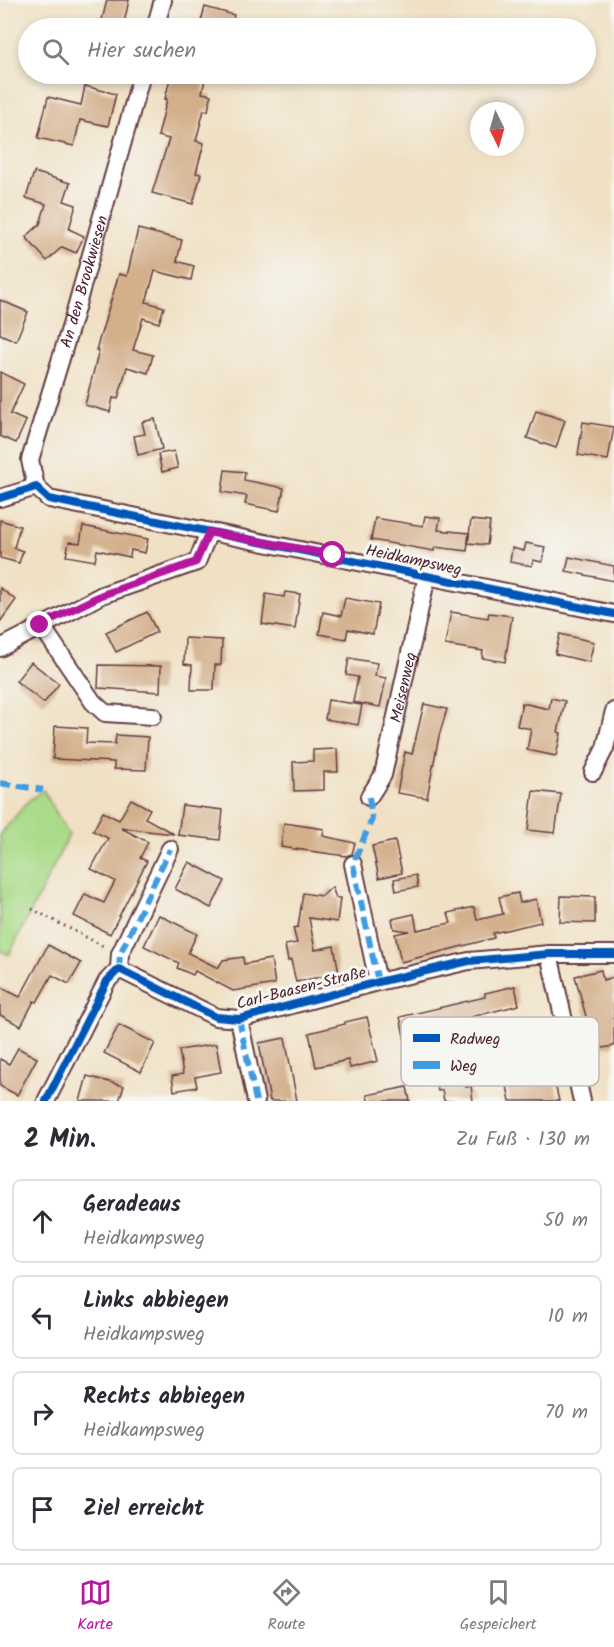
<!DOCTYPE html>
<html lang="de">
<meta charset="utf-8">
<style>
:root{--surface:#fff;--page:#f7f7f7;--text:#2b2b33;--muted:#7c7c81;--line:#e1e1e2;--accent:#b5179e}
body{margin:0;font-family:Kalam,sans-serif;background:var(--page);color:var(--text)}
.compass{position:absolute;left:470px;top:102px;width:54px;height:54px;border-radius:50%;background:var(--surface);box-shadow:0 3px 9px #0003;rotate:175deg}
.stop{position:absolute;width:18px;height:18px;margin:-14px;border:4px solid #b5179e;border-radius:50%;background:#fff}
.stop.end{background:#b5179e;border-color:#fff;box-shadow:0 2px 6px #0008}
.list{margin:0;padding:0;list-style:none}
h2{display:flex;justify-content:space-between;align-items:center;height:78px;margin:0;padding:0 24px;font-size:26px}
h2 small{font-size:20px;font-weight:400;color:var(--muted)}
.list li{display:grid;grid-template-columns:39px 1fr auto;gap:18px;align-items:center;box-sizing:border-box;height:84px;margin:0 12px 12px;padding:0 12px;border:2px solid var(--line);border-radius:9px}
.list b{display:block;font-size:22px;white-space:nowrap}
.list p{margin:0;font-size:20px;white-space:nowrap;color:var(--muted)}
.list em{font-size:20px;font-style:normal;color:var(--muted)}
.icon{flex:none;width:33px;height:33px;fill:none;stroke:currentColor;stroke-width:2;stroke-linecap:round;stroke-linejoin:round}
.map{position:relative;flex:none;width:614px;height:1101px;overflow:hidden}
.search{position:absolute;background:var(--surface);box-shadow:0 3px 9px #0003;left:18px;right:18px;top:18px;height:66px;display:flex;align-items:center;gap:15px;box-sizing:border-box;padding:0 21px;border-radius:33px;color:var(--muted);font-size:22px}
.sheet{height:462px;background:var(--surface)}
nav{display:flex;justify-content:space-around;align-items:center;box-sizing:border-box;height:84px;border-top:2px solid var(--line);background:var(--surface);font-size:16px;color:var(--muted)}
nav a{display:grid;justify-items:center;gap:3px}
nav .on{color:var(--accent)}
.map>svg:first-child{display:block}
</style>
<div class="map">
<svg width="614" height="1101" viewBox="0 0 614 1101">
<rect width="100%" height="100%" fill="#f6f6f2"/>
<filter id="ink" filterUnits="userSpaceOnUse"><feTurbulence type="fractalNoise" baseFrequency=".0167" numOctaves="2"/><feDisplacementMap in="SourceGraphic" scale="12" xChannelSelector="R" yChannelSelector="G"/><feConvolveMatrix kernelMatrix="1 2 1 2 8 2 1 2 1" color-interpolation-filters="sRGB"/></filter>
<filter id="wash" filterUnits="userSpaceOnUse"><feTurbulence type="fractalNoise" baseFrequency=".008" numOctaves="4" result="noise"/><feDisplacementMap in="SourceGraphic" scale="24" xChannelSelector="R" yChannelSelector="G"/><feGaussianBlur stdDeviation="1.35" result="paint"/><feColorMatrix in="noise" values="0 0 0 0 0 0 0 0 0 0 0 0 0 0 0 0 0 1.4 0 .05"/><feComposite in="paint" operator="in"/></filter>
<g filter="url(#wash)">
<rect width="100%" height="100%" fill="#f0e1c5"/>
<polygon fill="#aadb89" stroke="#7a7d5a" stroke-width="1.5" points="43,790 69,835 9,955 0,950 0,835 28,801"/>
<g id="blocks">
<g fill="#d3af8a">
<polygon points="107,0 129,0 123,28 100,28"/>
<polygon points="205,7 234,15 231,28 199,28"/>
<polygon points="171,74 206,75 202,93 211,95 208,111 204,110 196,141 204,143 196,173 201,174 193,204 152,193 169,139 158,136 167,99 165,99"/>
<polygon points="85,86 116,94 108,126 80,120 74,146 38,138 48,97 81,105"/>
<polygon points="34,172 70,183 64,201 76,205 69,229 84,236 76,253 62,247 47,261 26,237 40,224 46,204 26,198"/>
<polygon points="138,229 182,240 177,261 194,266 191,280 155,271 146,302 164,307 159,323 143,318 133,350 153,355 148,373 127,367 118,399 113,398 110,412 85,405 99,350 96,350 119,274 127,276"/>
<polygon points="0,300 28,312 16,341 0,334"/>
<polygon points="0,372 24,384 10,414 26,421 16,443 0,436"/>
<polygon points="536,411 565,420 556,448 527,438"/>
<polygon points="155,419 162,449 138,455 134,436 145,434 142,422"/>
<polygon points="583,422 614,427 608,460 578,455"/>
<polygon points="174,451 178,468 162,472 158,454"/>
<polygon points="225,470 245,472 244,480 284,488 279,511 245,504 247,496 222,492"/>
<polygon points="425,516 440,518 438,530 469,533 467,551 435,547 434,551 371,540 375,518 423,526"/>
<polygon points="0,520 20,526 14,548 23,551 19,563 0,558"/>
<polygon points="471,520 490,522 487,545 468,543"/>
<polygon points="83,526 148,539 145,553 131,550 130,557 97,550 95,561 66,556 69,542 80,543"/>
<polygon points="526,543 545,547 542,562 533,560 532,566 510,562 512,548 524,551"/>
<polygon points="569,557 614,566 614,581 566,571"/>
<polygon points="0,588 16,600 0,622"/>
<polygon points="285,592 300,594 295,629 262,624 266,594 284,597"/>
<polygon points="345,598 379,604 373,634 348,629 346,639 319,634 323,612 341,616"/>
<polygon points="147,612 157,632 116,652 106,632"/>
<polygon points="451,612 488,618 489,613 512,616 505,662 482,658 483,651 445,645"/>
<polygon points="560,634 594,642 589,662 555,654"/>
<polygon points="185,638 222,640 221,665 215,665 214,690 191,690 192,665 184,664"/>
<polygon points="349,658 377,663 375,676 386,678 380,707 353,702 358,677 346,675"/>
<polygon points="31,662 59,684 44,703 16,681"/>
<polygon points="99,665 161,666 160,692 98,688"/>
<polygon points="551,698 565,701 558,732 561,733 556,756 527,750 531,729 517,726 522,703 549,709"/>
<polygon points="328,700 362,705 358,725 325,719"/>
<polygon points="424,704 447,709 439,736 427,798 397,793 405,752 412,754"/>
<polygon points="55,726 87,728 86,743 115,744 116,735 148,737 146,770 114,769 114,762 53,759"/>
<polygon points="337,749 338,772 324,772 324,790 294,791 293,762 313,761 313,750"/>
<polygon points="533,791 561,794 555,833 528,830"/>
<polygon points="131,799 150,809 145,818 174,834 121,828 148,842 140,858 147,861 110,934 74,916 85,894 104,903 115,881 91,869 108,838 93,831 103,812 119,820"/>
<polygon points="182,805 223,810 220,840 178,835"/>
<polygon points="284,823 324,829 323,836 355,843 352,854 346,856 281,847"/>
<polygon points="395,841 402,873 379,878 372,846"/>
<polygon points="189,862 225,881 211,908 175,889"/>
<polygon points="416,875 418,887 396,891 394,879"/>
<polygon points="332,887 336,898 340,898 337,922 309,918 315,950 334,946 339,973 296,982 291,960 288,961 285,945 297,943 293,928 298,927 303,893 322,896"/>
<polygon points="518,893 520,903 536,899 541,922 493,933 494,938 401,962 395,934 409,931 394,929 392,919 414,914 417,930 451,923 448,913 474,907 477,920 503,914 499,897"/>
<polygon points="561,896 595,897 595,923 560,922"/>
<polygon points="159,915 197,934 188,953 218,968 223,960 243,957 244,964 271,959 275,984 233,991 195,971 193,975 177,968 179,963 144,946"/>
<polygon points="48,945 81,963 69,984 52,975 37,1002 34,1001 21,1026 0,1015 0,987 20,997"/>
<polygon points="601,970 603,980 614,977 614,1046 591,1050 587,1020 575,976"/>
<polygon points="515,986 519,1005 451,1022 454,1035 406,1045 400,1017 485,997 485,993"/>
<polygon points="367,1017 378,1061 350,1068 348,1060 316,1067 309,1033 345,1024 345,1022"/>
<polygon points="119,1025 155,1043 141,1072 104,1053"/>
<polygon points="526,1035 527,1043 542,1040 549,1080 554,1079 559,1101 510,1101 498,1040"/>
<polygon points="285,1038 297,1101 270,1101 259,1043"/>
<polygon points="216,1044 221,1072 195,1077 197,1087 174,1091 172,1076 183,1074 179,1050"/>
<polygon points="18,1048 37,1058 17,1095 0,1086 0,1059 9,1064"/>
<polygon points="463,1072 466,1087 471,1086 473,1101 444,1101 442,1090 438,1091 435,1077"/>
<polygon points="87,1076 124,1086 119,1101 80,1101"/>
<polygon points="407,1087 410,1101 368,1101 367,1095"/>
</g>
</g>
</g>
<g filter="url(#ink)">
<use href="#blocks" fill-opacity="0" stroke="#633c42" stroke-width="1.5"/>
<g fill="none" stroke-linecap="round" stroke-linejoin="round">
<defs>
<g id="street">
<polyline points="155,28 163,0"/>
<polyline points="36,487 49,499 614,614"/>
<path id="s1" d="M36,487L30,460L72,322L142,74"/>
<polyline points="0,498 36,487"/>
<polyline points="41,625 93,702 105,713 153,716"/>
<polyline points="0,648 102,595 197,562 209,532"/>
<polyline points="593,772 605,748 614,711"/>
<path id="s2" d="M369,797L383,775L427,576"/>
<polyline points="353,864 378,982"/>
<polyline points="549,954 582,1101"/>
<polyline points="119,969 120,954 170,849"/>
<polyline points="239,1019 256,1101"/>
<polyline points="46,1101 107,981 119,969 216,1017 239,1019 378,982 469,961 549,954 614,954"/>
</g>
</defs>
<use href="#street" stroke="#633c42" stroke-width="20"/>
<polyline stroke="#633c42" stroke-width="3" stroke-dasharray="1.5 4.5" stroke-linecap="butt" points="32,909 105,947"/>
<use href="#street" stroke="#fff" stroke-width="16"/>
<g stroke="#409be1" stroke-width="6" stroke-dasharray="12 6" stroke-linecap="butt">
<polyline points="0,783 43,790"/>
<polyline points="369,797 372,819 353,864 378,982"/>
<polyline points="119,969 120,954 170,849"/>
<polyline points="239,1019 256,1101"/>
</g>
<defs>
<g id="cycleway">
<polyline points="0,498 36,487 49,499 614,614"/>
<polyline points="46,1101 107,981 119,969 216,1017 239,1019 378,982 469,961 549,954 614,954"/>
</g>
</defs>
<use href="#cycleway" stroke="#f6f6f2" stroke-width="11"/>
<use href="#cycleway" stroke="#0057b8" stroke-width="8"/>
</g>
</g>
<g fill="none" stroke-linecap="round" stroke-linejoin="round" filter="url(#ink)">
<polyline stroke="#b5179e" stroke-width="8" points="40,625 102,595 196,562 209,532 333,555"/>
</g>
<g text-anchor="middle" stroke-width="6" stroke-linejoin="round" paint-order="stroke">
<g font-size="16" fill="#4a1f2b" stroke="#f6f6f2">
<text dy="6" stroke="none"><textPath href="#s1" startOffset="214">An den Brookwiesen</textPath></text>
<text transform="translate(414 559) rotate(12)" y="6">Heidkampsweg</text>
<text dy="6" stroke="none"><textPath href="#s2" startOffset="116">Meisenweg</textPath></text>
<text transform="translate(301 987) rotate(-14)" y="6">Carl-Baasen-Straße</text>
</g>
</g>
<rect x="401" y="1017" width="198" height="69" rx="9" fill="#f6f6f2" stroke="#c2b6b6" stroke-width="1.5"/>
<rect x="413" y="1034" width="27" height="8" fill="#0057b8"/>
<rect x="413" y="1061" width="27" height="8" fill="#409be1"/>
<g font-size="16" fill="#4a1f2b">
<text x="450" y="1044">Radweg</text>
<text x="450" y="1071">Weg</text>
</g>
</svg>
<svg class="compass" viewBox="-18 -18 36 36"><path d="M0-13l5 13h-10z" fill="#e53935"/><path d="M0 13l5-13h-10z" fill="#7c7c81"/></svg>
<div class="stop" style="left:333px;top:555px"></div>
<div class="stop end" style="left:40px;top:625px"></div>
<div class="search"><svg class="icon" aria-label="search" viewBox="0 0 24 24"><circle cx="10" cy="10" r="6"/><path d="M15 15l6 6"/></svg>Hier suchen</div>
</div>
<section class="sheet">
<h2>2 Min.<small>Zu Fuß · 130 m</small></h2>
<ul class="list">
<li><svg class="icon" aria-label="ahead" viewBox="0 0 24 24"><path d="M12 20V5M6 11l6-6 6 6"/></svg><div><b>Geradeaus</b><p>Heidkampsweg</p></div><em>50 m</em></li>
<li><svg class="icon" aria-label="left" viewBox="0 0 24 24"><path d="M17 20v-9H6M10 6l-5 5 5 5"/></svg><div><b>Links abbiegen</b><p>Heidkampsweg</p></div><em>10 m</em></li>
<li><svg class="icon" aria-label="right" viewBox="0 0 24 24"><path d="M7 20v-9h11M14 6l5 5-5 5"/></svg><div><b>Rechts abbiegen</b><p>Heidkampsweg</p></div><em>70 m</em></li>
<li><svg class="icon" aria-label="arrive" viewBox="0 0 24 24"><path d="M6 21V4h12l-3 4 3 4H6"/></svg><div><b>Ziel erreicht</b></div></li>
</ul>
</section>
<nav>
<a class="on"><svg class="icon" aria-label="map" viewBox="0 0 24 24"><path d="M3 6l6-2 6 2 6-2v14l-6 2-6-2-6 2zM9 4v14M15 6v14"/></svg>Karte</a>
<a><svg class="icon" aria-label="directions" viewBox="0 0 24 24"><path d="M12 3l9 9-9 9-9-9zM9 14v-3h6M13 9l2 2-2 2"/></svg>Route</a>
<a><svg class="icon" aria-label="saved" viewBox="0 0 24 24"><path d="M7 4h10v16l-5-4-5 4z"/></svg>Gespeichert</a>
</nav>
